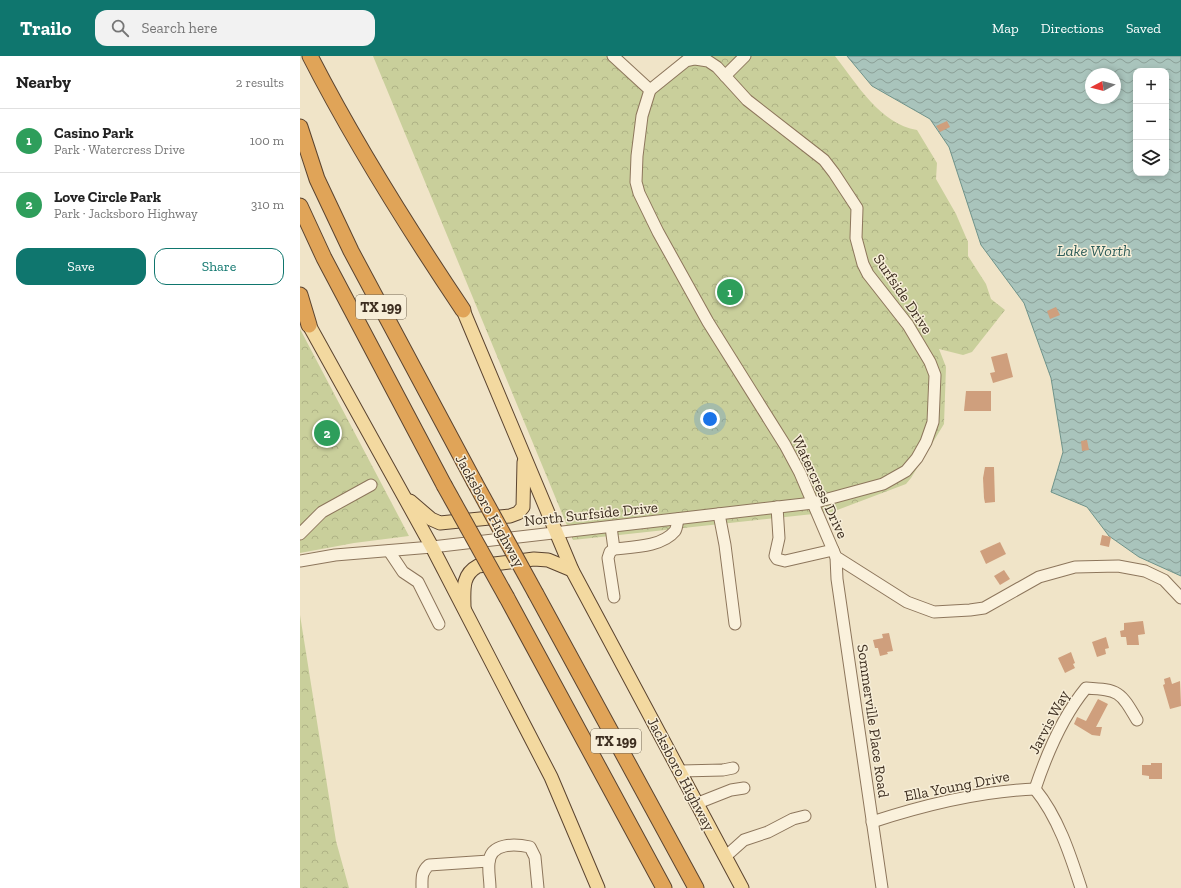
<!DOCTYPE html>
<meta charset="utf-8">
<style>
:root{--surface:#fff;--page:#f2f2f2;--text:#222;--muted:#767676;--line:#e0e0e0;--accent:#0f766e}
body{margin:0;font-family:"Zilla Slab",serif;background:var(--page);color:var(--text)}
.controls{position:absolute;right:12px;top:12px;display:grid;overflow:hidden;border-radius:8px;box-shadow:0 2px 6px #0003}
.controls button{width:36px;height:36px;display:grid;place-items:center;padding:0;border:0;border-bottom:1px solid var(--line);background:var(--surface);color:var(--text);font:20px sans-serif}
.compass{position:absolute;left:785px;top:12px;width:36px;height:36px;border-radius:50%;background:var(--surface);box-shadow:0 2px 6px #0003;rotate:263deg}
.you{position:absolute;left:410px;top:363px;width:14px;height:14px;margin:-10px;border:3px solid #fff;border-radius:50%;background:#1a73e8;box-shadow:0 0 0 6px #1a73e833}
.badge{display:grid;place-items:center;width:26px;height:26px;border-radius:50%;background:var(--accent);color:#fff;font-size:13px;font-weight:700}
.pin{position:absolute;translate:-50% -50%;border:2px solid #fff;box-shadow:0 1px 4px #0006}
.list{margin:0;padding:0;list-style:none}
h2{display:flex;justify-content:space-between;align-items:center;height:52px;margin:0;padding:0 16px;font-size:17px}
h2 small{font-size:13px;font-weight:400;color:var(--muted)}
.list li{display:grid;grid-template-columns:26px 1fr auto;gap:12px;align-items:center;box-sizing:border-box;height:64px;padding:0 16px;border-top:1px solid var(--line)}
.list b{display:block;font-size:15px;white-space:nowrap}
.list p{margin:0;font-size:13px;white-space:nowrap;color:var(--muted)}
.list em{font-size:13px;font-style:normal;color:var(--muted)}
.actions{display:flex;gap:8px;padding:12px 16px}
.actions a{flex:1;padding:9px 0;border:1px solid var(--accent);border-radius:12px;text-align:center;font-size:14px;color:var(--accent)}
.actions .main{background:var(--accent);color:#fff}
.icon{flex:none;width:22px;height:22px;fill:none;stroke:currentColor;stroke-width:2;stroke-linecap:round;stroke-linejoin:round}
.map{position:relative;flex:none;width:881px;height:832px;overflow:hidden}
header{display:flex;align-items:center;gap:24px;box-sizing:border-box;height:56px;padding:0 20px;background:var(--accent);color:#fff}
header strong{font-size:19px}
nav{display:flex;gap:22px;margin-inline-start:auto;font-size:14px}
.search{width:280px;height:36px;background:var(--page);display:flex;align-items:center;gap:10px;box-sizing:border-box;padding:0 14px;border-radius:12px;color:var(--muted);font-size:15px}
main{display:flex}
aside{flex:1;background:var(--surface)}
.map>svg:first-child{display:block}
</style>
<header>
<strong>Trailo</strong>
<div class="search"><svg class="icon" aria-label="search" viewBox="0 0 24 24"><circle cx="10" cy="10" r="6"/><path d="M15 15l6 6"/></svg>Search here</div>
<nav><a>Map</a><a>Directions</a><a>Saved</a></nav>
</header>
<main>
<aside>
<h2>Nearby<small>2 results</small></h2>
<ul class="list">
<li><span class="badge" style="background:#2e9e5b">1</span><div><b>Casino Park</b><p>Park · Watercress Drive</p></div><em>100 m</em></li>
<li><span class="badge" style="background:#2e9e5b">2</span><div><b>Love Circle Park</b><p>Park · Jacksboro Highway</p></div><em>310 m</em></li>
</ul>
<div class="actions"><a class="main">Save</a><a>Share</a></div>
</aside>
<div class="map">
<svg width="881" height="832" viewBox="0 0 881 832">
<defs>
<pattern id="park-crowns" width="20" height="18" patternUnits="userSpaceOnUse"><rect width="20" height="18" fill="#c9cf9b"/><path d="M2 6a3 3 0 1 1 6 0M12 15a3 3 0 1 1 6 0" fill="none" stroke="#aeb285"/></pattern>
<pattern id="water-waves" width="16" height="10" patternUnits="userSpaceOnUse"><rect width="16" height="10" fill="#a9c4bc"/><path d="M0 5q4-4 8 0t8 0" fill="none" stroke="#8ba098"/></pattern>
</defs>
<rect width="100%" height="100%" fill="#f0e4c8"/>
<g fill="url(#park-crowns)">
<path d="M73,0H322L351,29L382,0H535C557,28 580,68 617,74L637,107L636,123L656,158L668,186V200L686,228L691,243L705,254L672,296L663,299L639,293L646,311L644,368L611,422L606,428L532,456L273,484Z"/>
<polygon points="0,273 109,480 54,487 0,497"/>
<polygon points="0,559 36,785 49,832 0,832"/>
</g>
<path fill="url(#water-waves)" stroke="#6f938a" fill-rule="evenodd" d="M547,0H881V520L839,501L809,480L787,451L751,436L763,396L751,322L724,247L681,189L649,91L630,63L572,30ZM836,15H866V117H836ZM791,18H815V42H791Z"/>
<g fill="#cf9f7d">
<polygon points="647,65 650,71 640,76 636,70"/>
<polygon points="756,251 760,259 750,263 747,255"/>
<polygon points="707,297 713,321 693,327 690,317 695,316 691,301"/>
<polygon points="666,335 691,335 691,355 664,355"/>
<polygon points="787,384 789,394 782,395 781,385"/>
<polygon points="685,411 694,411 695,446 685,447 684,442 683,422"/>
<polygon points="802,479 811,481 809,491 800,489"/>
<polygon points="700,486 706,498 686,508 680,495"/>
<polygon points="704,514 710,523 700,529 694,520"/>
<polygon points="843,565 845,578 838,579 839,589 827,589 826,581 821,581 820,575 824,574 824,567"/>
<polygon points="589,577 593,595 587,596 588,598 580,600 578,592 575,592 573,584 583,582 582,578"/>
<polygon points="806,581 809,592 805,593 806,598 797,601 792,586"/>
<polygon points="771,596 775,607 773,608 775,612 765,617 758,602"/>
<polygon points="870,621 872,628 880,625 881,650 870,653 863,629 865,628 864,623"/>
<polygon points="798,643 808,648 796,671 802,671 800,680 792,679 774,668 777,661 786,665"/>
<polygon points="851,707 862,707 862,723 849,723 849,720 842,719 842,709 851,709"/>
</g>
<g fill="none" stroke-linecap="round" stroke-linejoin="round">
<defs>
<g id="minor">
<polyline points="313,0 350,34 342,60 337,100 336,126 339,137 358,176 408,266 485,389 500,417 536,501 607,546 634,556 670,554 684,552 739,521 775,511 818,510 845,515 864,524 881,542"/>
<polyline points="425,20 445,0"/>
<polyline points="477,451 479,482 475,500 477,503 485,505 533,494"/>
<polyline points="419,458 425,489 435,568"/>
<polyline points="311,471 314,493"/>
<polyline points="0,478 22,456 71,429"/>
<polyline points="89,495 103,516 118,526 139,568"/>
<polyline points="536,501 537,523 582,832"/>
<polyline points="0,505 35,499 132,491 513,447 583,428 606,415 617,402 626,386 633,366 635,319 630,306 608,269 568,218 563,208 556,182 557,152 534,117 524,104 447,44 417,11 408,5 395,3 386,5 350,34"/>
<path d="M314,541L308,502L310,496L314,493C332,491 362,491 375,475C377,472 377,467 378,463"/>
<polyline points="381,715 423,714 433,712"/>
<path d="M735,733C747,697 762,661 786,632C819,634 820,635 837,664"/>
<path d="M735,733C758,761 770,798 781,832"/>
<polyline points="398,747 431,734 444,732"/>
<path d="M572,766C624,749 680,735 735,733"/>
<polyline points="425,801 444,784 468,776 493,763 505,760"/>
<path d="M122,832C122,822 121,816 129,809L189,805"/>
<path d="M190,832C190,824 188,815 189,807C190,786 216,788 230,791L235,801L238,832"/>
</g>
<g id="major">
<polyline points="163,254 272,514 442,832"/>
<polyline points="9,269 132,491 251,721 298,832"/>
<polyline points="110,445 131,463 140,467 210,460 218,457 223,451 224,406"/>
<path d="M164,552C164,535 161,519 178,510L234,503L248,504L272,514"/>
</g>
<g id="highway">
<path d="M10,0C55,88 108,172 163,254"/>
<polyline points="0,71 17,123 51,195 174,425"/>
<polyline points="0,150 24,202 144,429"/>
<polyline points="0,239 9,269"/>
<polyline points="236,538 396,832"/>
<polyline points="207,542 364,832"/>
</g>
</defs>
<use href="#minor" stroke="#8d765c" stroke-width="13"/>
<use href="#major" stroke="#5b4430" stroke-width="15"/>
<use href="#highway" stroke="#5b4430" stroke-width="17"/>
<use href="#minor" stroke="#faf1dc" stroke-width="11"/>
<use href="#major" stroke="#f3d9a0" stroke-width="13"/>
<use href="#highway" stroke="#e0a458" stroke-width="15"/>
<defs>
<g id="highway-bridge">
<polyline points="174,425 236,538"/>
<polyline points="144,429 207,542"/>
</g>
</defs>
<use href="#highway-bridge" stroke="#5b4430" stroke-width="17" stroke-linecap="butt"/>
<use href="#highway-bridge" stroke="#e0a458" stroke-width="15"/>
</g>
<g text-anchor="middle" stroke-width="3" stroke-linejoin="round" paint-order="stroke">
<g fill="#f7eed8" stroke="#756857" stroke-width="1">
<rect x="56" y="239" width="50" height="24" rx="3"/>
<rect x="291" y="673" width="50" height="24" rx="3"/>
</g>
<g font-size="14" font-weight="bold" fill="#3d2e20">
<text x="81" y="256">TX 199</text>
<text x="316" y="690">TX 199</text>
</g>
<g font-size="15" fill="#3d2e20" stroke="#f7eed8">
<text transform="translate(603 238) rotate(56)" y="5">Surfside Drive</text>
<text transform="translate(520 431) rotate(65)" y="5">Watercress Drive</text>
<text transform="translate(190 455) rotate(61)" y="5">Jacksboro Highway</text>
<text transform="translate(291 458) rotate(-6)" y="5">North Surfside Drive</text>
<text transform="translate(573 665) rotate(82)" y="5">Sommerville Place Road</text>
<text transform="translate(749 666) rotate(-62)" y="5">Jarvis Way</text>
<text transform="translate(381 718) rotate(62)" y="5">Jacksboro Highway</text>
<text transform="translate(657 730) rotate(-11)" y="5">Ella Young Drive</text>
</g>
<g font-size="16" font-style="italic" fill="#2f5d5a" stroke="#f7eed8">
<text x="794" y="200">Lake Worth</text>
</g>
</g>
</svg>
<div class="controls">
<button>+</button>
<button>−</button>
<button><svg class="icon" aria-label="layers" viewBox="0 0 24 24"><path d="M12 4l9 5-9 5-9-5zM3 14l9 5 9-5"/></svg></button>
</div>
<svg class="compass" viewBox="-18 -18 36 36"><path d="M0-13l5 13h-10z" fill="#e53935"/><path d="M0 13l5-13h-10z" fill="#767676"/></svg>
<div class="you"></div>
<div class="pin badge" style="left:430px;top:236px;background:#2e9e5b">1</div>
<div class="pin badge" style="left:27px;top:377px;background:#2e9e5b">2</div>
</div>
</main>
